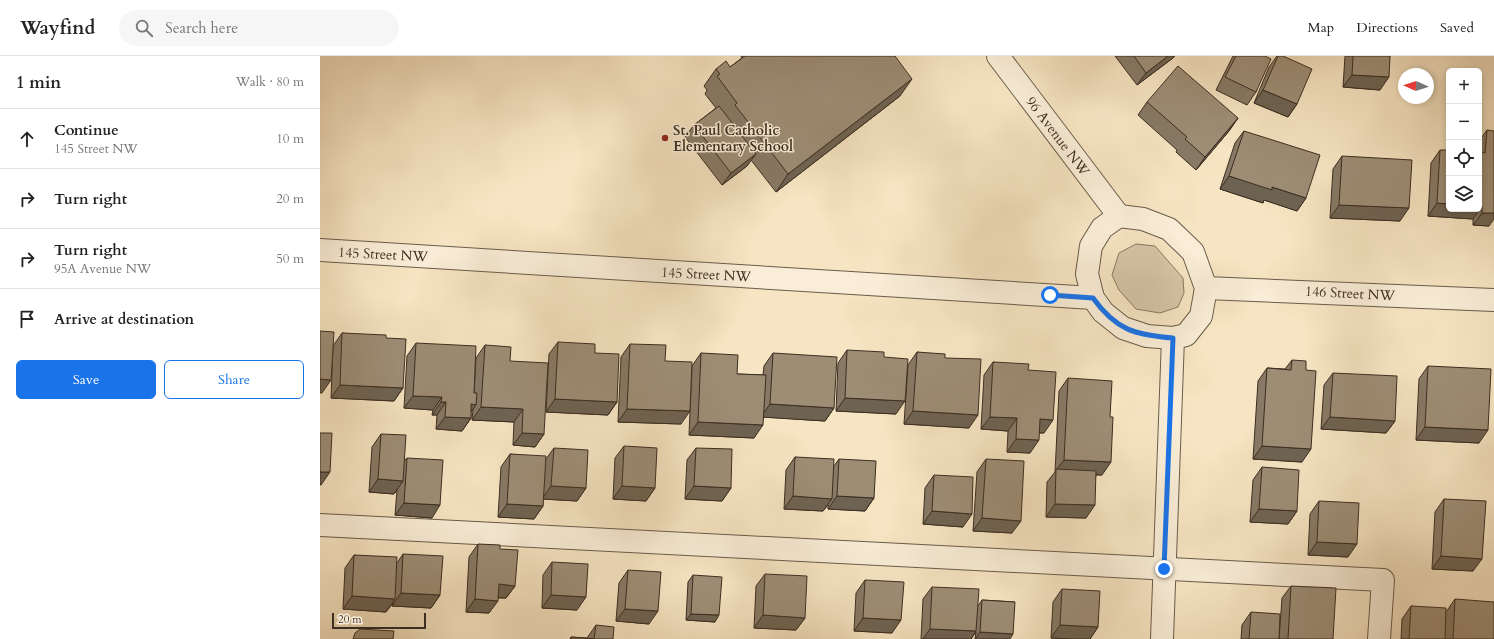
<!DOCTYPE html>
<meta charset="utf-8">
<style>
:root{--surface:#fff;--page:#f6f6f6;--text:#222;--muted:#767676;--line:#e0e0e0;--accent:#1a73e8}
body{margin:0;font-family:Cardo,serif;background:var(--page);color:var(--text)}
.controls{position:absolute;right:12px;top:12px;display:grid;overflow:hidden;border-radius:6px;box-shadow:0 2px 6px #0003}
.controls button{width:36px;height:36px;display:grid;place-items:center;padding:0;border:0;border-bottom:1px solid var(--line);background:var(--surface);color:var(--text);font:20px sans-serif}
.compass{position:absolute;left:1078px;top:12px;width:36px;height:36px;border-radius:50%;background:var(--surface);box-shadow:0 2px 6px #0003;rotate:273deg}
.scale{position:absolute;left:12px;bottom:10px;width:94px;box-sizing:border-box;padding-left:4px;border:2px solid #3c2e21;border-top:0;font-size:11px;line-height:14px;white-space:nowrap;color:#3c2e21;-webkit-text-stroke:3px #f9edd7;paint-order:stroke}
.stop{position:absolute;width:12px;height:12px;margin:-9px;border:3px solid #1a73e8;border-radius:50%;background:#fff}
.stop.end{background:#1a73e8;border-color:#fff;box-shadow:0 1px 4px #0008}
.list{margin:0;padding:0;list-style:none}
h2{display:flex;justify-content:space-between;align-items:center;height:52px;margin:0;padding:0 16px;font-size:17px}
h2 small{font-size:13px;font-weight:400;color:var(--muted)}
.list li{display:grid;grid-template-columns:26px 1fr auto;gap:12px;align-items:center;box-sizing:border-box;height:60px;padding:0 16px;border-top:1px solid var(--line)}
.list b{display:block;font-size:15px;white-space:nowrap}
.list p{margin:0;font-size:13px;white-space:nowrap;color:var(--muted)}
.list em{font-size:13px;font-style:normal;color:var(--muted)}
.actions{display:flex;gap:8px;padding:12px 16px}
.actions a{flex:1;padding:9px 0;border:1px solid var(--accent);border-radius:6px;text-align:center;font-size:14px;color:var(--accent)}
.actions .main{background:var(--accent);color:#fff}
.icon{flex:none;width:22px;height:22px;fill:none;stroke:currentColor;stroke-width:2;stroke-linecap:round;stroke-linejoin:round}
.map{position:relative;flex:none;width:1174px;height:583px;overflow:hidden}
header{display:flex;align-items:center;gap:24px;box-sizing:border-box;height:56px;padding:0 20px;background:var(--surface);border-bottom:1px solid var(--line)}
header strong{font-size:19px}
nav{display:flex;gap:22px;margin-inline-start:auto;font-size:14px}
.search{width:280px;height:36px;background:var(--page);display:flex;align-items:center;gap:10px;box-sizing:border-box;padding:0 14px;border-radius:22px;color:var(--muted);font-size:15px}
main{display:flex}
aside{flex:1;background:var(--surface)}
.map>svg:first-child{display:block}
</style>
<header>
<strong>Wayfind</strong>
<div class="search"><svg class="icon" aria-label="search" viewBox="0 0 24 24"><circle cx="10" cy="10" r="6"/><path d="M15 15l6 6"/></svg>Search here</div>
<nav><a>Map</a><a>Directions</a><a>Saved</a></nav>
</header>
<main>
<aside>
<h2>1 min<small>Walk · 80 m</small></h2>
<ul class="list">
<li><svg class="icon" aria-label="ahead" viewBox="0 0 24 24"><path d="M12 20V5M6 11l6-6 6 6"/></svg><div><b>Continue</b><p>145 Street NW</p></div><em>10 m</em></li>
<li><svg class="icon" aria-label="right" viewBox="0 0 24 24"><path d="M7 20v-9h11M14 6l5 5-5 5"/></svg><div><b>Turn right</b></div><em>20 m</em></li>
<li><svg class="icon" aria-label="right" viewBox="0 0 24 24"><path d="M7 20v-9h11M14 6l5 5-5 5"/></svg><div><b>Turn right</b><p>95A Avenue NW</p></div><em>50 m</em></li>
<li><svg class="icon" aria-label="arrive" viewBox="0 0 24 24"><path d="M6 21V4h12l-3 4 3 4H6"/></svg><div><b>Arrive at destination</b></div></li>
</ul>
<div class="actions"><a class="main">Save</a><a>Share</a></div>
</aside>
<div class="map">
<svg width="1174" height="583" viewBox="0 0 1174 583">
<rect width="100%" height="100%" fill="#f6e4c2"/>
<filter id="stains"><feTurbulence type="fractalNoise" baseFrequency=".005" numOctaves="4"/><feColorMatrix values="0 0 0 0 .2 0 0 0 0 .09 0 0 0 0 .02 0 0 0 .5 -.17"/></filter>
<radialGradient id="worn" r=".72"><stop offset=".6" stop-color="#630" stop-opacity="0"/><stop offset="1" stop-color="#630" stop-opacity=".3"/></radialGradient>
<polygon fill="#d6c5a7" stroke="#897a64" points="816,188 835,190 863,222 864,237 858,251 840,257 816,253 799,234 792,219 799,197"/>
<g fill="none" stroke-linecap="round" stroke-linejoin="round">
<defs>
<g id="minor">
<polyline points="678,0 799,160"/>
<polygon points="799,160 823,163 849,173 873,196 886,232 881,260 866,279 853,282 827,280 803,272 783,256 773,242 767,218 771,190 782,172"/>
<polyline points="0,194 773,242"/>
<polyline points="886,232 1174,244"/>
<polyline points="0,469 1063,524 1059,583"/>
<polyline points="842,583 853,282"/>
</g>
</defs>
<use href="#minor" stroke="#6a5c49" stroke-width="24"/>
<use href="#minor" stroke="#f9edd7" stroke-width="22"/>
</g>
<g fill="#877965" stroke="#3c2e21">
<polygon points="421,0 575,0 580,40 456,136 431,104 427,110 402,129 365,81 374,69 396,52 385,38 387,34 384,30 396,13 410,11 422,2"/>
<polygon points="795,0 855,0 853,2 817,29"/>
<polygon points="913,0 945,0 936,36 927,49 896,34"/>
<polygon points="957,0 963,0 977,48 968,61 934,47 949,11"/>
<polygon points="1025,0 1070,0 1060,34 1023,31"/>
<polygon points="827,46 918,62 909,75 876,114 856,96 857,94 818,59"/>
<polygon points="1167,74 1169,170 1153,169 1153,163 1108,160 1111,107 1120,94 1159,153 1159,85"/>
<polygon points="924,75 986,142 977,155 944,144 943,147 900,133 915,87"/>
<polygon points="1022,100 1080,165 1010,162 1013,113"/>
<polygon points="22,277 66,282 83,332 74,345 11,342 13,290"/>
<polygon points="238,286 275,297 297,346 288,359 226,356 229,298"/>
<polygon points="96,287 154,337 156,302 165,289 190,305 224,378 215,391 193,389 194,366 152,364 153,353 151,356 151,362 142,375 116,373 117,359 112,359 113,354 84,352 87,300"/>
<polygon points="310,288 345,305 361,368 298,366 301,301"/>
<polygon points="527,294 576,358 516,355 518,307"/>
<polygon points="597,296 625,302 649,372 584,368 588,309"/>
<polygon points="381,297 417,318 443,319 444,310 453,297 514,352 505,365 444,361 434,382 369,379 372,310"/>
<polygon points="972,304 982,406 933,403 938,325 947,312 965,313"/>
<polygon points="673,306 708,314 724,377 719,377 710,397 687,396 688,375 661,373 664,319"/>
<polygon points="1108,310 1159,387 1096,384 1099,323"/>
<polygon points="1013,317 1075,365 1066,377 1001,373 1004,329"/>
<polygon points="748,322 782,419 776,419 766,462 726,461 727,426 735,416 739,335"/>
<polygon points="61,378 84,405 87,402 112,462 75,459 77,434 74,438 49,436 52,391"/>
<polygon points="304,390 335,432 326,445 293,443 295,402"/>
<polygon points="234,392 266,432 257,445 223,443 223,450 214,463 178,461 181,411 190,398 226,403"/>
<polygon points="376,392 411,432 402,445 365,443 367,404"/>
<polygon points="475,401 514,410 519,403 554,442 545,455 508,453 508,449 503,455 464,453 466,414"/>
<polygon points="666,403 692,477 653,475 657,416"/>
<polygon points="942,411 977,455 968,468 930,466 933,424"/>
<polygon points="614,419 643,471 603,468 605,432"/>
<polygon points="1124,443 1153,515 1112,513 1115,456"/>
<polygon points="999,445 1028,501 988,499 990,458"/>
<polygon points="158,488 195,530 186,542 178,542 169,557 146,556 149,501"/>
<polygon points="83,498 120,539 111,552 72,550 73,547 66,556 23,553 25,512 34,499 77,507"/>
<polygon points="232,506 257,554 222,552 223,519"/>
<polygon points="308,514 329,568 296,565 299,527"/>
<polygon points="445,518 485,562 476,574 434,572 436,530"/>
<polygon points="373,519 395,566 366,564 368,526"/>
<polygon points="545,524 572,577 534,575 536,537"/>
<polygon points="971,530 1013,583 959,583 962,542"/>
<polygon points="612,531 658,550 662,544 695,546 655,583 656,576 651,583 601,583 603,543"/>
<polygon points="742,533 778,571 770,583 753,583 731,582 733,546"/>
<polygon points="1135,543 1174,583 1081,583 1082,563 1091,550 1126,556"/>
<polygon points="931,556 959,583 921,583 922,569"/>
<polygon points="276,569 293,583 250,583 251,581 267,582"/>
</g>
<g fill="#6e6352" stroke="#3c2e21">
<polygon points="848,0 855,0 853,2 817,29 826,17"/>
<polygon points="1032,19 1069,21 1060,34 1023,31"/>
<polygon points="592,23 580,40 456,136 468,118"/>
<polygon points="943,34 977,48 968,61 934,47"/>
<polygon points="918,62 909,75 876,114 885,101"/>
<polygon points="436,98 427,110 402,129 411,117"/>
<polygon points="909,120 952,131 986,142 977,155 944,144 943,147 900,133"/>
<polygon points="1117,147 1129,148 1129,153 1159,153 1159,150 1162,150 1153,163 1108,160"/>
<polygon points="1019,149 1089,152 1080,165 1010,162"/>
<polygon points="1162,157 1174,157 1174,163 1169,170 1153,169"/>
<polygon points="0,323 11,324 2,337 0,337"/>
<polygon points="20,329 83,332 74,345 11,342"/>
<polygon points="93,340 122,341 113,354 84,352"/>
<polygon points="525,342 585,345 576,358 516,355"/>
<polygon points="235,343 297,346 288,359 226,356"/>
<polygon points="121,346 126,346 117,359 112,359"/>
<polygon points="151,348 156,349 147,361"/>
<polygon points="450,348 514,352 505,365 441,361"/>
<polygon points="161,351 203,353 194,366 152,364"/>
<polygon points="307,353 370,355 361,368 298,366"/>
<polygon points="593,355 658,359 649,372 584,368"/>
<polygon points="125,361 151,362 142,375 116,373"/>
<polygon points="670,361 697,362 688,375 661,373"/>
<polygon points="1010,361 1075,365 1066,377 1001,373"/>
<polygon points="720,363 733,364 724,377 711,376"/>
<polygon points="378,366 443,369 434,382 369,379"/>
<polygon points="1105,371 1168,374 1159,387 1096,384"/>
<polygon points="202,377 224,378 215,391 193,389"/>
<polygon points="696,383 719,384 710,397 687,396"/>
<polygon points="942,390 991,393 982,406 933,403"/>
<polygon points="744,404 791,406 782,419 736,417 736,414"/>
<polygon points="0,416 10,416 1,429 0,429"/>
<polygon points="58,423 83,425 74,438 49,436"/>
<polygon points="231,430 266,432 257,445 222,443"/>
<polygon points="302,430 335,432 326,445 293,443"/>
<polygon points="374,430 411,432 402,445 365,443"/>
<polygon points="473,440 512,443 503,455 464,453"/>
<polygon points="517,440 554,442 545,455 508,453"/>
<polygon points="84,447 120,449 112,462 75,459"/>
<polygon points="187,448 223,450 214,463 178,461"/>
<polygon points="735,448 775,449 766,462 726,461"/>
<polygon points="939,453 977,455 968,468 930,466"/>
<polygon points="612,455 652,458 643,471 603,468"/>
<polygon points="662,462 701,465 692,477 653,475"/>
<polygon points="997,486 1037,488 1028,501 988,499"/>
<polygon points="1121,500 1162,503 1153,515 1112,513"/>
<polygon points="179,528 195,530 186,542 170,541"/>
<polygon points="81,537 120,539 111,552 72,550"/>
<polygon points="231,539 266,541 257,554 222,552"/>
<polygon points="32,540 75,543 66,556 23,553"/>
<polygon points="155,543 178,545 169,557 146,556"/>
<polygon points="305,553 338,555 329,568 296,565"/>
<polygon points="371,558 399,559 395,566 366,564"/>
<polygon points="443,559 485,562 476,574 434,572"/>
<polygon points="543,562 581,564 572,577 534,575"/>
<polygon points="740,569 778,571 770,583 753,583 731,582"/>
<polygon points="610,573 656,575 651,583 603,583"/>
<polygon points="660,576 693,578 690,583 655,583"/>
</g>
<g fill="#9d8d75" stroke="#3c2e21">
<polygon points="425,0 575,0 592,23 468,118 415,49 417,47 397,20 400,18 396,13 406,5 410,11"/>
<polygon points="814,0 848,0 826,17"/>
<polygon points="916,0 945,0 951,3 936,36 905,21"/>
<polygon points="958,0 963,0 992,13 977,48 943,34"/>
<polygon points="1033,0 1070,0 1069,21 1032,19"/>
<polygon points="858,10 918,62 885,101 865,83 867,81 827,46"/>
<polygon points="399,50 436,98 411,117 374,69"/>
<polygon points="1167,74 1174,75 1174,157 1162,157 1162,150 1159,150 1159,96 1165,97"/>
<polygon points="924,75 1000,99 986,142 952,131 952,134 909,120"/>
<polygon points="1120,94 1129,94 1129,148 1117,147"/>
<polygon points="1022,100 1092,104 1089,152 1019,149"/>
<polygon points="0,275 14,276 11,324 0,323"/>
<polygon points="22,277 66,279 66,282 86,283 83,332 20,329"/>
<polygon points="238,286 275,288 275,297 299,298 297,346 235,343"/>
<polygon points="96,287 156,290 154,337 157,337 156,349 151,348 151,362 125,361 126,346 121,346 122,341 93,340"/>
<polygon points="310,288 346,289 345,305 372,306 370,355 307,353"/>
<polygon points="165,289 191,291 190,305 228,307 224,378 202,377 203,353 161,351"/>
<polygon points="527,294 564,296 564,301 588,303 585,345 525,342"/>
<polygon points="597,296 625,298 625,302 661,303 658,359 593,355"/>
<polygon points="381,297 418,299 417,318 446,319 443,369 378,366"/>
<polygon points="453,297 517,301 514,352 450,348"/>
<polygon points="972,304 986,305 986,314 996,315 991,393 942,390 947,312 971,314"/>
<polygon points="673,306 709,308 708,314 736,316 733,364 720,363 719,384 696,383 697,362 670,361"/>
<polygon points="1108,310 1171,313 1168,374 1105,371"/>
<polygon points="1013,317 1077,320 1075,365 1010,361"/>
<polygon points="748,322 792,325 790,361 793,361 791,406 744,404"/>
<polygon points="0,377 12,377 10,416 0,416"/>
<polygon points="61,378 86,379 83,425 58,423"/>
<polygon points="304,390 337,392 335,432 302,430"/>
<polygon points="234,392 268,394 266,432 231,430"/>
<polygon points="376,392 412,393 411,432 374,430"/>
<polygon points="190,398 226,400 223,450 187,448"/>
<polygon points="475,401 514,403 512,443 473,440"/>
<polygon points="87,402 123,404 120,449 84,447"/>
<polygon points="519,403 556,405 554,442 517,440"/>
<polygon points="666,403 704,405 701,465 662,462"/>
<polygon points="942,411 979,414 977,455 939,453"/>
<polygon points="736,413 776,415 775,449 735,448"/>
<polygon points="614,419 653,421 652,458 612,455"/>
<polygon points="1124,443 1166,445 1162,503 1121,500"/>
<polygon points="999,445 1039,447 1037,488 997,486"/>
<polygon points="158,488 180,489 180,493 198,494 195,530 179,528 178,545 155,543"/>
<polygon points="83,498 123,500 120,539 81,537"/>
<polygon points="34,499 77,501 75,543 32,540"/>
<polygon points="232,506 268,508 266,541 231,539"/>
<polygon points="308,514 341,516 338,555 305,553"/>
<polygon points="445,518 487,520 485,562 443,559"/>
<polygon points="373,519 402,521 399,559 371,558"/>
<polygon points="545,524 584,526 581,564 543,562"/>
<polygon points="971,530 1016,532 1013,583 968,583"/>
<polygon points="612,531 659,533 656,575 610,573"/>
<polygon points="742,533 780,535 778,571 740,569"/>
<polygon points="1135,543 1174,546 1174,583 1133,583"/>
<polygon points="662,544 695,546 693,578 660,576"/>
<polygon points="1091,550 1126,552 1125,583 1089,583"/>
<polygon points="931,556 960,558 959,583 929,583"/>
<polygon points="276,569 294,571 293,583 251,583 251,581 274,583"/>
<polygon points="40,573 74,575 73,583 33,583 35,577"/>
</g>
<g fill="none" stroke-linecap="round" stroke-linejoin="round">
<path stroke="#1a73e8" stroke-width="5" d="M730,239L773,242C796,274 815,279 853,282L844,513"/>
</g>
<circle fill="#8f2418" stroke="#f9edd7" stroke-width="1.5" cx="345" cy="82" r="4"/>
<g text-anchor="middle" stroke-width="3" stroke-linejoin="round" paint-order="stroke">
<g font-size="14" font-weight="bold" fill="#3c2e21" stroke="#f9edd7" text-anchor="start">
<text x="353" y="79">St. Paul Catholic<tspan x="353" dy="16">Elementary School</tspan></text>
</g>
<g font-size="14" fill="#3c2e21" stroke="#f9edd7">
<text transform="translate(738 80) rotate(53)" y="5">96 Avenue NW</text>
<text transform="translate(63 198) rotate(3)" y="5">145 Street NW</text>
<text transform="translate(386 218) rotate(3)" y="5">145 Street NW</text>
<text transform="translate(1030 237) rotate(3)" y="5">146 Street NW</text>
</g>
</g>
<rect width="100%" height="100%" filter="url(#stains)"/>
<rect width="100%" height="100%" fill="url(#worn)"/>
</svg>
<div class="controls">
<button>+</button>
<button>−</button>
<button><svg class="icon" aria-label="locate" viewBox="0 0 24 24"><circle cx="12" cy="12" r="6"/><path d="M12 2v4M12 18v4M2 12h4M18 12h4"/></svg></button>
<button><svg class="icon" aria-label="layers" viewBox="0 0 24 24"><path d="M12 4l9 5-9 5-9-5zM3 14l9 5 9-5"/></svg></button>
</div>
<svg class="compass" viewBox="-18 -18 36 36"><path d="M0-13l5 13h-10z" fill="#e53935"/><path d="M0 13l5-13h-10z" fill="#767676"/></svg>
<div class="scale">20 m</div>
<div class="stop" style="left:730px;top:239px"></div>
<div class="stop end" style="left:844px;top:513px"></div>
</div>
</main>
